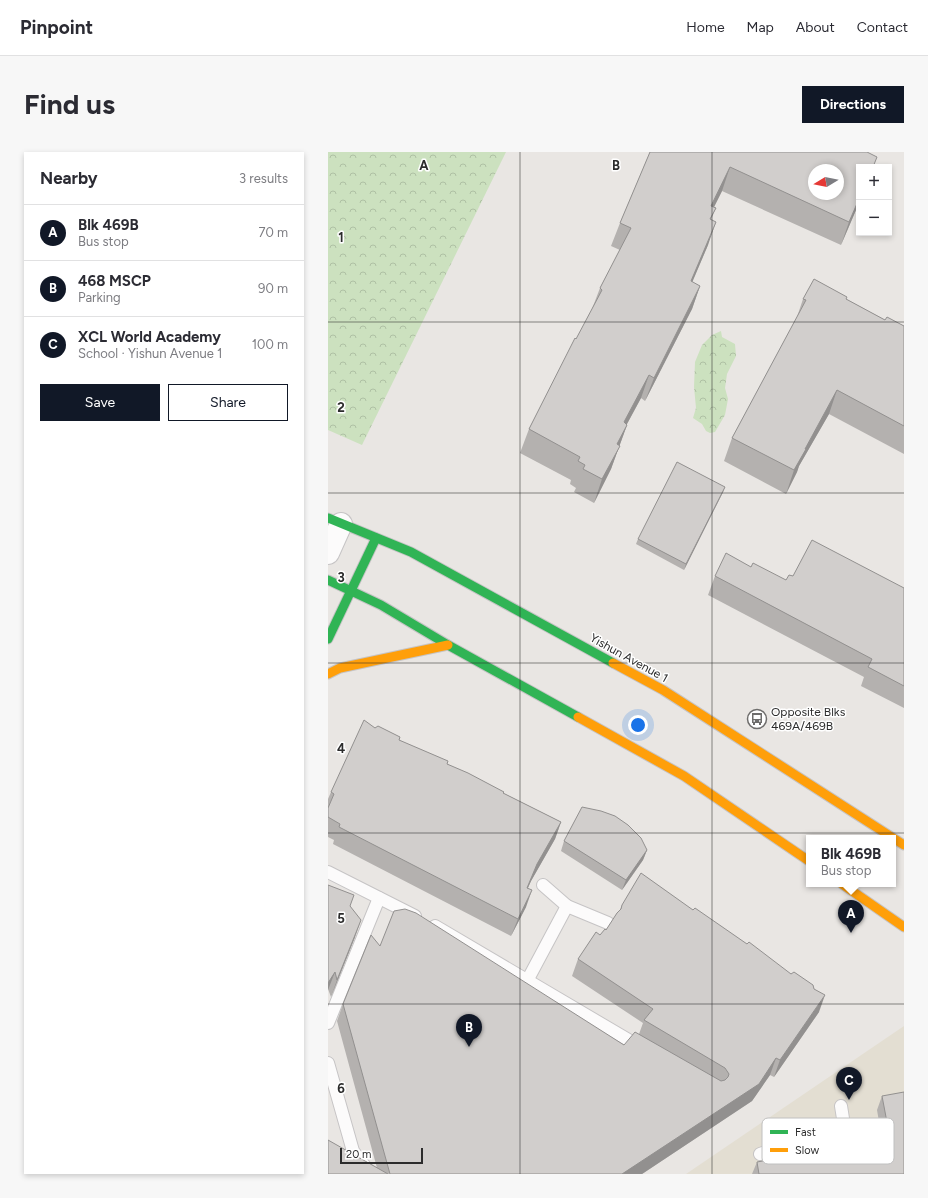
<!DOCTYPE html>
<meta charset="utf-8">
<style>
:root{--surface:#fff;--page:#f7f7f7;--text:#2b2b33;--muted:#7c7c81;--line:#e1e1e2;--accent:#111827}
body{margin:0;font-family:Figtree,sans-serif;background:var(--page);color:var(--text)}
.controls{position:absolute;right:12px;top:12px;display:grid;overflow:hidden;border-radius:0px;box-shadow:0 2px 6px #0003}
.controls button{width:36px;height:36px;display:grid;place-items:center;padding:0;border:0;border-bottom:1px solid var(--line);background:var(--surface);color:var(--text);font:20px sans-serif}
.compass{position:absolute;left:480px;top:12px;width:36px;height:36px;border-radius:50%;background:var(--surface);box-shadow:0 2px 6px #0003;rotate:260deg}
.scale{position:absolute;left:12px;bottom:10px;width:83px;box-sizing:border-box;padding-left:4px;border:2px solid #2c2c2c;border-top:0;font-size:11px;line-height:14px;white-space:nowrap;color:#2c2c2c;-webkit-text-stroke:3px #fff;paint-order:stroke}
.you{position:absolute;left:310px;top:573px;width:14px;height:14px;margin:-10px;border:3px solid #fff;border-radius:50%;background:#1a73e8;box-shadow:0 0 0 6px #1a73e833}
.badge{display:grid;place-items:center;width:26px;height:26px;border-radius:50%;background:var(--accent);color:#fff;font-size:13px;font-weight:700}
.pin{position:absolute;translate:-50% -33px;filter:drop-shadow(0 1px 2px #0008)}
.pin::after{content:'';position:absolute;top:21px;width:14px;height:12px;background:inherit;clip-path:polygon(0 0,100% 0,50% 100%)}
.popup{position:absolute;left:478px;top:683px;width:90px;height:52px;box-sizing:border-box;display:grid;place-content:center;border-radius:0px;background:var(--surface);filter:drop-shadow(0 1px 3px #0005);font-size:13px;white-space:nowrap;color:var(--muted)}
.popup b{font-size:15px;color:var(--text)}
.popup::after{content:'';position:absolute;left:50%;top:100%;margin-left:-8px;border:8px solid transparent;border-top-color:var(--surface)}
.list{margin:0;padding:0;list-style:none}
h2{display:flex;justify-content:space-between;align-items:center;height:52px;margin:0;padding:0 16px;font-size:17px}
h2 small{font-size:13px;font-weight:400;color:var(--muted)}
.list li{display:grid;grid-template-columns:26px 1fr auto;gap:12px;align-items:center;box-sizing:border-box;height:56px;padding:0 16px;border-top:1px solid var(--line)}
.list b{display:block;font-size:15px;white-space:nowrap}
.list p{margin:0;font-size:13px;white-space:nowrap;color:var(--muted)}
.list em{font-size:13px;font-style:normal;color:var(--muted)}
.actions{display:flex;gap:8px;padding:12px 16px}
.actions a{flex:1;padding:9px 0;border:1px solid var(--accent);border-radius:0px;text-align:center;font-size:14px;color:var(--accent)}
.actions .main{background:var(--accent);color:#fff}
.map{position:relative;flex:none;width:576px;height:1022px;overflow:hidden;border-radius:0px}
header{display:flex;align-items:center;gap:24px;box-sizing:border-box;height:56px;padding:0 20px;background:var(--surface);border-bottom:1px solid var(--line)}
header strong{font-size:19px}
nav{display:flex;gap:22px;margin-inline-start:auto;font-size:14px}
.intro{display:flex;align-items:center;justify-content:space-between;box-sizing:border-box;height:96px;padding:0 24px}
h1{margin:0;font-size:28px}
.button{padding:10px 18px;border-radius:0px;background:var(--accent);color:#fff;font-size:14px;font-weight:700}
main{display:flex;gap:24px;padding:0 24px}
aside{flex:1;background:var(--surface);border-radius:0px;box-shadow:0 2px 6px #0003}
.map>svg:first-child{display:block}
</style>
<header>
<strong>Pinpoint</strong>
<nav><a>Home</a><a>Map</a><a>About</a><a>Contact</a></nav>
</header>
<div class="intro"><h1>Find us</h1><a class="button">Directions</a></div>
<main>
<aside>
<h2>Nearby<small>3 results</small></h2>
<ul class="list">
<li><span class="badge">A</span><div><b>Blk 469B</b><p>Bus stop</p></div><em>70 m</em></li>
<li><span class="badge">B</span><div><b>468 MSCP</b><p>Parking</p></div><em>90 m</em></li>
<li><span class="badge">C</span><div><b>XCL World Academy</b><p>School · Yishun Avenue 1</p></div><em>100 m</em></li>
</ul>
<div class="actions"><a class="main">Save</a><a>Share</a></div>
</aside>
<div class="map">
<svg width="576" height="1022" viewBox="0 0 576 1022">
<defs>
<pattern id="forest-crowns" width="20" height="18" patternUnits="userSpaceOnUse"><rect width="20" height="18" fill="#cce1bf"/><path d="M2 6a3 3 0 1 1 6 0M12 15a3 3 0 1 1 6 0" fill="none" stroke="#afc1a4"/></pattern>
</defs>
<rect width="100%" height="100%" fill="#e9e6e3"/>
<polygon fill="#e3ded2" points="576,874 576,1022 358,1022"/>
<g fill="url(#forest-crowns)">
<polygon points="0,0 178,0 34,293 0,278"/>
<polygon points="393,179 394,185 407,192 408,204 399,222 397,236 400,247 397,263 387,280 382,281 378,279 374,272 365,266 368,256 366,235 367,210 374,193 384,183"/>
</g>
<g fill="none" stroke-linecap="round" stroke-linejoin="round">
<defs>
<g id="lane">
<polyline points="0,720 87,764"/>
<polyline points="215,733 239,754"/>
<polyline points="107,774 314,896"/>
<polyline points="199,829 239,754 280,771"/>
<polyline points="0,871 51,746"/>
<polyline points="0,911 25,999 43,1022"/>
<polyline points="432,1002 455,994 515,984 517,979 513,954"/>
</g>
<polyline id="street" points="0,401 13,372"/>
<g id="fast">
<polyline points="0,366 83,400 285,511"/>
<polyline points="0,428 53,453 120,493 250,565"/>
<polyline points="0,487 48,386"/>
</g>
<g id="slow">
<polyline points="285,511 335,538 576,693"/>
<polyline points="0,522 12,516 120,493"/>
<polyline points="250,565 356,624 481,709"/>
<polyline points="514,732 576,775"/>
</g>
</defs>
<use href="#lane" stroke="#c6c4c5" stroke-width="14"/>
<use href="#street" stroke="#c6c4c5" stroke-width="24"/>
<use href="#fast" stroke="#c6c4c5" stroke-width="11"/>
<use href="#slow" stroke="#c6c4c5" stroke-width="11"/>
<use href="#lane" stroke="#fcfbfb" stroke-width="12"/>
<use href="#street" stroke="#fcfbfb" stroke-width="22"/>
<use href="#fast" stroke="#30b455" stroke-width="9"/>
<use href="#slow" stroke="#ff9f0a" stroke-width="9"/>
</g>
<g fill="#b4b1af">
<polygon points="322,0 539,0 531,51 513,93 394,39 386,55 388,56 383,68 380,93 364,130 372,134 364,157 317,249 313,246 299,272 299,273 283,317 266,351 246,340 248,336 242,332 243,328 192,301 201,277 264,157 272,136 292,98 283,94 292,71"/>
<polygon points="475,147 518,147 557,168 576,174 576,302 501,262 471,314 469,320 458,342 396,309 404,286 469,165"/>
<polygon points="397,335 395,340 356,418 308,392 310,387"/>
<polygon points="423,415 458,428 465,424 576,436 576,556 533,534 536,525 380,443 387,424"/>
<polygon points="47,576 119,612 175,641 233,670 227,687 203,729 200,736 198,755 183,784 5,692 6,688 0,685 0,647 3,640"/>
<polygon points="236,689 319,698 315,708 294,738 233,699"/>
<polygon points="0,733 22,754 27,785 3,845 0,837 0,838"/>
<polygon points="294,753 491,860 446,925 442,923 424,949 314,1022 0,1022 49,1016 9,869 15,852 52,794 296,893 311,882 315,871 244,824 250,807 272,783 278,778 292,758"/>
<polygon points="554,944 576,1022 424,1022 429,1010 554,987 549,958"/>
</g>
<g fill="#92908f">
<polygon points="402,15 394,39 375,77 383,54"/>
<polygon points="531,47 531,51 513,93 521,70"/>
<polygon points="388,70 380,93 355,152 363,129"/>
<polygon points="372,134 364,157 317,249 326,226"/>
<polygon points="321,223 313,246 287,294 296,270"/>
<polygon points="509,238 501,262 471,314 469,320 458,342 466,318 477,297"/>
<polygon points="299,273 283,317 266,351 274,327 289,292"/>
<polygon points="397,335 395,340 356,418 358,412"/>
<polygon points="233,670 227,687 203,729 192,753 199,736 209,712"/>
<polygon points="319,698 315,708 294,738 298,728"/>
<polygon points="204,738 198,755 183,784 190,767"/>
<polygon points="33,768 27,785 3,845 9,828"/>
<polygon points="7,820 0,838 0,831"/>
<polygon points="497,843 491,860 446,925 452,908"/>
<polygon points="448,906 442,923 424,949 314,1022 294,1022"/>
</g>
<g fill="#d1cecc" stroke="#92908f" fill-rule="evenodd">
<path d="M322,0H539L549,5L545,15H531V47L521,70L402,15L383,54L388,56L382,67L388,70L363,129L372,134L326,226L321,223L296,270L299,273L289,292L292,294L274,327L255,317L257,313L250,309L252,305L201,277L247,186L248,187L274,138L272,136L303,76L292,71ZM486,18H510V42H486Z"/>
<polygon points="486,127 519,145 518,147 557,168 559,165 576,174 576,274 509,238 477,297 478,297 466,318 404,286 478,148 475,147"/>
<polygon points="349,310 397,335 358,412 310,387"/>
<polygon points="484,388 576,436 576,534 540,515 544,507 387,424 398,401 423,415 425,411 458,428 461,423 465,424"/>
<polygon points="36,568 47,576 50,574 72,585 71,588 120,609 119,612 140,621 176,640 175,641 233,670 209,712 199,736 204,738 190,767 11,675 12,672 0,665 0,656 6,642 3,640"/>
<polygon points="254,655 273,659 287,664 300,673 313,686 319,698 298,728 236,689"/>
<polygon points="313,721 365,758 367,756 419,792 421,790 463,822 466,820 485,833 486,837 497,843 452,908 448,906 431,932 294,1022 62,1022 15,852 43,783 52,794 66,759 77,757 88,761 296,893 307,880 393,929 397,928 400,925 401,922 397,916 316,868 325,857 250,807 268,780 272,783 277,777 278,778 289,761 293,757 294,753"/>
<polygon points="0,733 26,743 22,754 33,768 9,828 7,820 0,831"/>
<polygon points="576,940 576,1022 431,1022 429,1010 562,986 554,944"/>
<polygon points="0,988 60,1022 0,1022"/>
</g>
<path fill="none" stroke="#2c2c2c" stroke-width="1" stroke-opacity="0.55" d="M192,0V1022M384,0V1022M0,170H576M0,341H576M0,511H576M0,681H576M0,852H576"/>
<defs>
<symbol id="bus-ring" viewBox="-11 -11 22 22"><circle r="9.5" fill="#fff" stroke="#6e6d6c" stroke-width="1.5"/><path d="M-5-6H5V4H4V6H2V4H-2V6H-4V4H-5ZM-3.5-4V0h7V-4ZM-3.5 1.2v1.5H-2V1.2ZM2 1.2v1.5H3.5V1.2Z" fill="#6e6d6c"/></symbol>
</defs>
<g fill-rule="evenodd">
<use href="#bus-ring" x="418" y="556" width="22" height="22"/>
</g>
<g text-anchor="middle" stroke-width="3" stroke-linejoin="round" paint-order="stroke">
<g font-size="12" fill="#2c2c2c" stroke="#fff">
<text transform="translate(301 506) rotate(29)" y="4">Yishun Avenue 1</text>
</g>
<g font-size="12" fill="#2c2c2c" stroke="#fff" text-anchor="start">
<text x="443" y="564">Opposite Blks<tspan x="443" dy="14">469A/469B</tspan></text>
</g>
</g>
<rect x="434" y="966" width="132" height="46" rx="6" fill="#fff" stroke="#c0c0c0" stroke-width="1"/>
<rect x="442" y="978" width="18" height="4" fill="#30b455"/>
<rect x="442" y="996" width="18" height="4" fill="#ff9f0a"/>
<g font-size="11" fill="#2c2c2c">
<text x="467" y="984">Fast</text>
<text x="467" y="1002">Slow</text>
</g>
<g font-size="13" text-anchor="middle" font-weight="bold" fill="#2c2c2c" stroke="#fff" stroke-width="3" stroke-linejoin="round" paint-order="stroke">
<text x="96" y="18">A</text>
<text x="288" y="18">B</text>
<text x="13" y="90">1</text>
<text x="13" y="260">2</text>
<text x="13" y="430">3</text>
<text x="13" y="601">4</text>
<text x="13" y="771">5</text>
<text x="13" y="941">6</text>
</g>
</svg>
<div class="controls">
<button>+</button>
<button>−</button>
</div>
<svg class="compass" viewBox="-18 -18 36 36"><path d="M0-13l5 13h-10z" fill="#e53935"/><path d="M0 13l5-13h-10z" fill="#7c7c81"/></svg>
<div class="scale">20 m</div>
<div class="you"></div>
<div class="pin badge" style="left:523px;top:781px">A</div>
<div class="popup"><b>Blk 469B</b>Bus stop</div>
<div class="pin badge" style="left:141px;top:895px">B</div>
<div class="pin badge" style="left:521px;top:948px">C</div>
</div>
</main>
